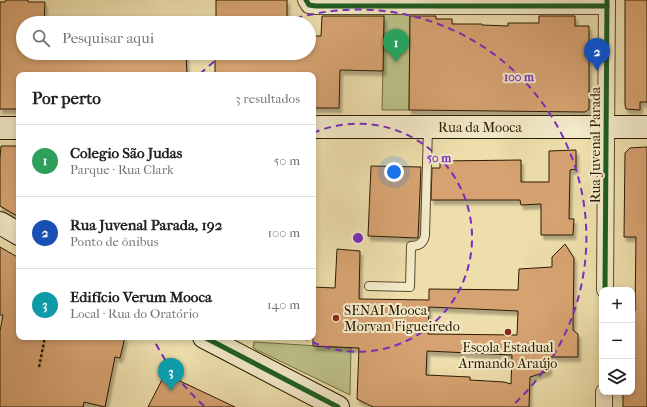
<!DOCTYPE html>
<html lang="pt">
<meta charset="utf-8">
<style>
:root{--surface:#fff;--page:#f6f6f6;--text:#202124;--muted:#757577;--line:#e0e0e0;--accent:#8f2418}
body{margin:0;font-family:"IM FELL French Canon",serif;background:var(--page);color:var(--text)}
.controls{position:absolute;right:12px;bottom:12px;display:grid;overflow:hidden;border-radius:8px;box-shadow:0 2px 6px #0003}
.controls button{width:36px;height:36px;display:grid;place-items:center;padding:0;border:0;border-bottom:1px solid var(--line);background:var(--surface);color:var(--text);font:20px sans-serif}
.you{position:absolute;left:394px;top:172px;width:14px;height:14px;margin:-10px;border:3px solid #fff;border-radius:50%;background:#1a73e8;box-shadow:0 0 0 6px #1a73e833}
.badge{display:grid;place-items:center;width:26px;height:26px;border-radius:50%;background:var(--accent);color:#fff;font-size:13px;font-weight:700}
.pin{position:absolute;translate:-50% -33px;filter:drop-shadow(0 1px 2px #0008)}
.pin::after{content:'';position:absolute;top:21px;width:14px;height:12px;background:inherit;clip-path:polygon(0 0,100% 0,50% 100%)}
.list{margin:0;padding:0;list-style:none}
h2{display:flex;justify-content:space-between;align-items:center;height:52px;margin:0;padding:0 16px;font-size:17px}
h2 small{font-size:13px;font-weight:400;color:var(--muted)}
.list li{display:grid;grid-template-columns:26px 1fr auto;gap:12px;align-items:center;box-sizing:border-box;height:72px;padding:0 16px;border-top:1px solid var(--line)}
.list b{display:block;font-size:15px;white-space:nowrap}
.list p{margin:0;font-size:13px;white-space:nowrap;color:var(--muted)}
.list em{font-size:13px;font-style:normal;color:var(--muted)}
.icon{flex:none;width:22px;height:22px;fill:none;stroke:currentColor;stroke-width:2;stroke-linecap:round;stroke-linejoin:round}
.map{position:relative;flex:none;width:647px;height:407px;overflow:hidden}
.search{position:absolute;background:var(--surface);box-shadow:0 2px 6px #0003;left:16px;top:16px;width:300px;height:44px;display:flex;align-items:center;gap:10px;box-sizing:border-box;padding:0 14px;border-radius:22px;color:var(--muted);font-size:15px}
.panel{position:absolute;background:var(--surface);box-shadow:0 2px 6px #0003;left:16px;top:72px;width:300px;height:268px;border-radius:8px}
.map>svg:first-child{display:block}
</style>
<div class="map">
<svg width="647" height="407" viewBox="0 0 647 407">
<defs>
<filter id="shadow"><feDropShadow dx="2.5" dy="4.5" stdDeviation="1" flood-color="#0004"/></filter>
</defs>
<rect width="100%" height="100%" fill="#eddeac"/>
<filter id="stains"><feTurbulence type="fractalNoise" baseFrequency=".005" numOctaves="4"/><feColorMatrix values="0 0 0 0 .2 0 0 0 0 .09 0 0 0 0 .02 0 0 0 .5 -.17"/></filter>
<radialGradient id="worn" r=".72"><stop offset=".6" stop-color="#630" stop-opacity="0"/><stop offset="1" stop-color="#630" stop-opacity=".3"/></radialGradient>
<g fill="#bcc087" stroke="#746d44">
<polygon points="384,14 410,14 409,110 382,110"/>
<polygon points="254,342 351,348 350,395 253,348"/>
</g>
<g fill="#d6a271" stroke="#2c1a02" fill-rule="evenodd" filter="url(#shadow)">
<polygon points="6,0 28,0 28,2 45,2 44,23 23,23 23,53 186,53 187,75 19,75 19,109 0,109 0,2 5,2"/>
<rect x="216" y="0" width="71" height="23"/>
<polygon points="625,0 647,0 647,102 640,102 640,110 626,109 625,105"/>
<polygon points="322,16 384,16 383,71 340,70 339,108 313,108 313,75 215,75 215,53 309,53 309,36 321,36"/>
<polygon points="410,16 436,16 436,19 452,19 452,24 482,24 482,25 508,26 508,23 539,23 539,16 575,16 575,26 589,26 589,109 585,112 409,110"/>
<polygon points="1,146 19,146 19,217 0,206 0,158"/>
<polygon points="647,147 647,407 623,407 623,392 632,392 632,311 635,311 636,237 624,237 625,153 630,148"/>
<polygon points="576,150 576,169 570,170 569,219 574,219 573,235 541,235 541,204 521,205 520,200 431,200 432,168 440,168 440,161 521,160 521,182 549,182 549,151"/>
<polygon points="371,166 421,167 418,238 368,236"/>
<path d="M565,244L574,258L573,330L578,334V357H549V371L530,377L529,407H373L357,399L359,348L313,346V287L335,288L337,249L360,251L359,299L429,300V289L518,290L519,269L552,267V257ZM429,307L518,311L517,335L428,334ZM427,351L512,355L511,384L504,382L470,380V377L426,375Z"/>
<polygon points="0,247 19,258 19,337 125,337 120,358 115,357 105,407 84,402 83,407 0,407 0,331 3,315 0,315"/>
<polygon points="165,374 180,381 235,407 148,407"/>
</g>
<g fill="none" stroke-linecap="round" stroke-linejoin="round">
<defs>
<path id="lane" d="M369,286L410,287L411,246C419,246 424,243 425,235L428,128"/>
<g id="street">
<polyline points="306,0 309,5 316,6 607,6"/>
<polyline points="605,290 607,0"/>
<polyline points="604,407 604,392"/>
</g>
<g id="secondary">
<polyline points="313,127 647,127"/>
<polyline points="0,128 19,128"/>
<polyline points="0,223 19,234"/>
<polyline points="204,337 338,407"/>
</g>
</defs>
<use href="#lane" stroke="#5c4b2c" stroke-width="10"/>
<use href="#street" stroke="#5c4b2c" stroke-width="18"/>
<use href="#secondary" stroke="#2c1a02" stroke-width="24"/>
<polyline stroke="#2c1a02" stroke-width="2.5" stroke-dasharray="3 2" stroke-linecap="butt" points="39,367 45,337"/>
<use href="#lane" stroke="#f3eac9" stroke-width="8"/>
<use href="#street" stroke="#f3eac9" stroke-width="16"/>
<use href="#secondary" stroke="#f3eac9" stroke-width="22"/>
<defs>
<g id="cycleway">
<polyline points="306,0 309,5 316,6 607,6"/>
<polyline points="605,290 607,0"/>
<polyline points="204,337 338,407"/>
</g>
</defs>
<use href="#cycleway" stroke="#f3eac9" stroke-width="8"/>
<use href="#cycleway" stroke="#1b5e20" stroke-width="5"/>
</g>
<g fill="none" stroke="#7b2cbf" stroke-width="2" stroke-dasharray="7 5">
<path d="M313 133A114 114 0 1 1 302 337"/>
<path d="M204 406A228 228 0 0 1 153 338M200 74A228 228 0 0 1 224 54M284 22A228 228 0 0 1 512 406"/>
</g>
<g fill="#8f2418" stroke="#f3eac9" stroke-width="1.5">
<circle cx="336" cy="318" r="4"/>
<circle cx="508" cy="332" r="4"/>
</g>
<g text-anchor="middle" stroke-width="4" stroke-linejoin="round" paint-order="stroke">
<g font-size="14" fill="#2c1a02" stroke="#f3eac9">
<text x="480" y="132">Rua da Mooca</text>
<text transform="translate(595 145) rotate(-90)" y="5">Rua Juvenal Parada</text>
</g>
<g font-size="14" fill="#2c1a02" stroke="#f3eac9" text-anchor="start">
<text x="344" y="315">SENAI Mooca<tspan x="344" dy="16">Morvan Figueiredo</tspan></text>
<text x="508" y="352" text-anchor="middle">Escola Estadual<tspan x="508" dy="16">Armando Araújo</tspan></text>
</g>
</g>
<circle cx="358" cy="238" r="6" fill="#7b2cbf" stroke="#f3eac9" stroke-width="2"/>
<g font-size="12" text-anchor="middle" font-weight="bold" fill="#7b2cbf" stroke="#f3eac9" stroke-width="4" stroke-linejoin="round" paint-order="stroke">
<text x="519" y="81">100 m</text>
<text x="439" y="162">50 m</text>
</g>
<rect width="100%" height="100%" filter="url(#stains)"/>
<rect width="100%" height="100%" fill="url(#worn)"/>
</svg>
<div class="controls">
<button>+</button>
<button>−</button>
<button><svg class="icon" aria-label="layers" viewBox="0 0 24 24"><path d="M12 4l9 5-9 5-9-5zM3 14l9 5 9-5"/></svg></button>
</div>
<div class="you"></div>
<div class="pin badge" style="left:396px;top:62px;background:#2e9e5b">1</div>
<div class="pin badge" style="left:597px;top:71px;background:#1a4fb4">2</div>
<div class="pin badge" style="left:171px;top:391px;background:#0f9aa8">3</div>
<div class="search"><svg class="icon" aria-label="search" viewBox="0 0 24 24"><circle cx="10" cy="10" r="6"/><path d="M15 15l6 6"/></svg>Pesquisar aqui</div>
<section class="panel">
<h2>Por perto<small>3 resultados</small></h2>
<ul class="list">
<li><span class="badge" style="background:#2e9e5b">1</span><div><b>Colegio São Judas</b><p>Parque · Rua Clark</p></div><em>50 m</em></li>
<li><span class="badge" style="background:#1a4fb4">2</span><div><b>Rua Juvenal Parada, 192</b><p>Ponto de ônibus</p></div><em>100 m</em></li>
<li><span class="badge" style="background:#0f9aa8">3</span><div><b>Edifício Verum Mooca</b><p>Local · Rua do Oratório</p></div><em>140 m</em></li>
</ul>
</section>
</div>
